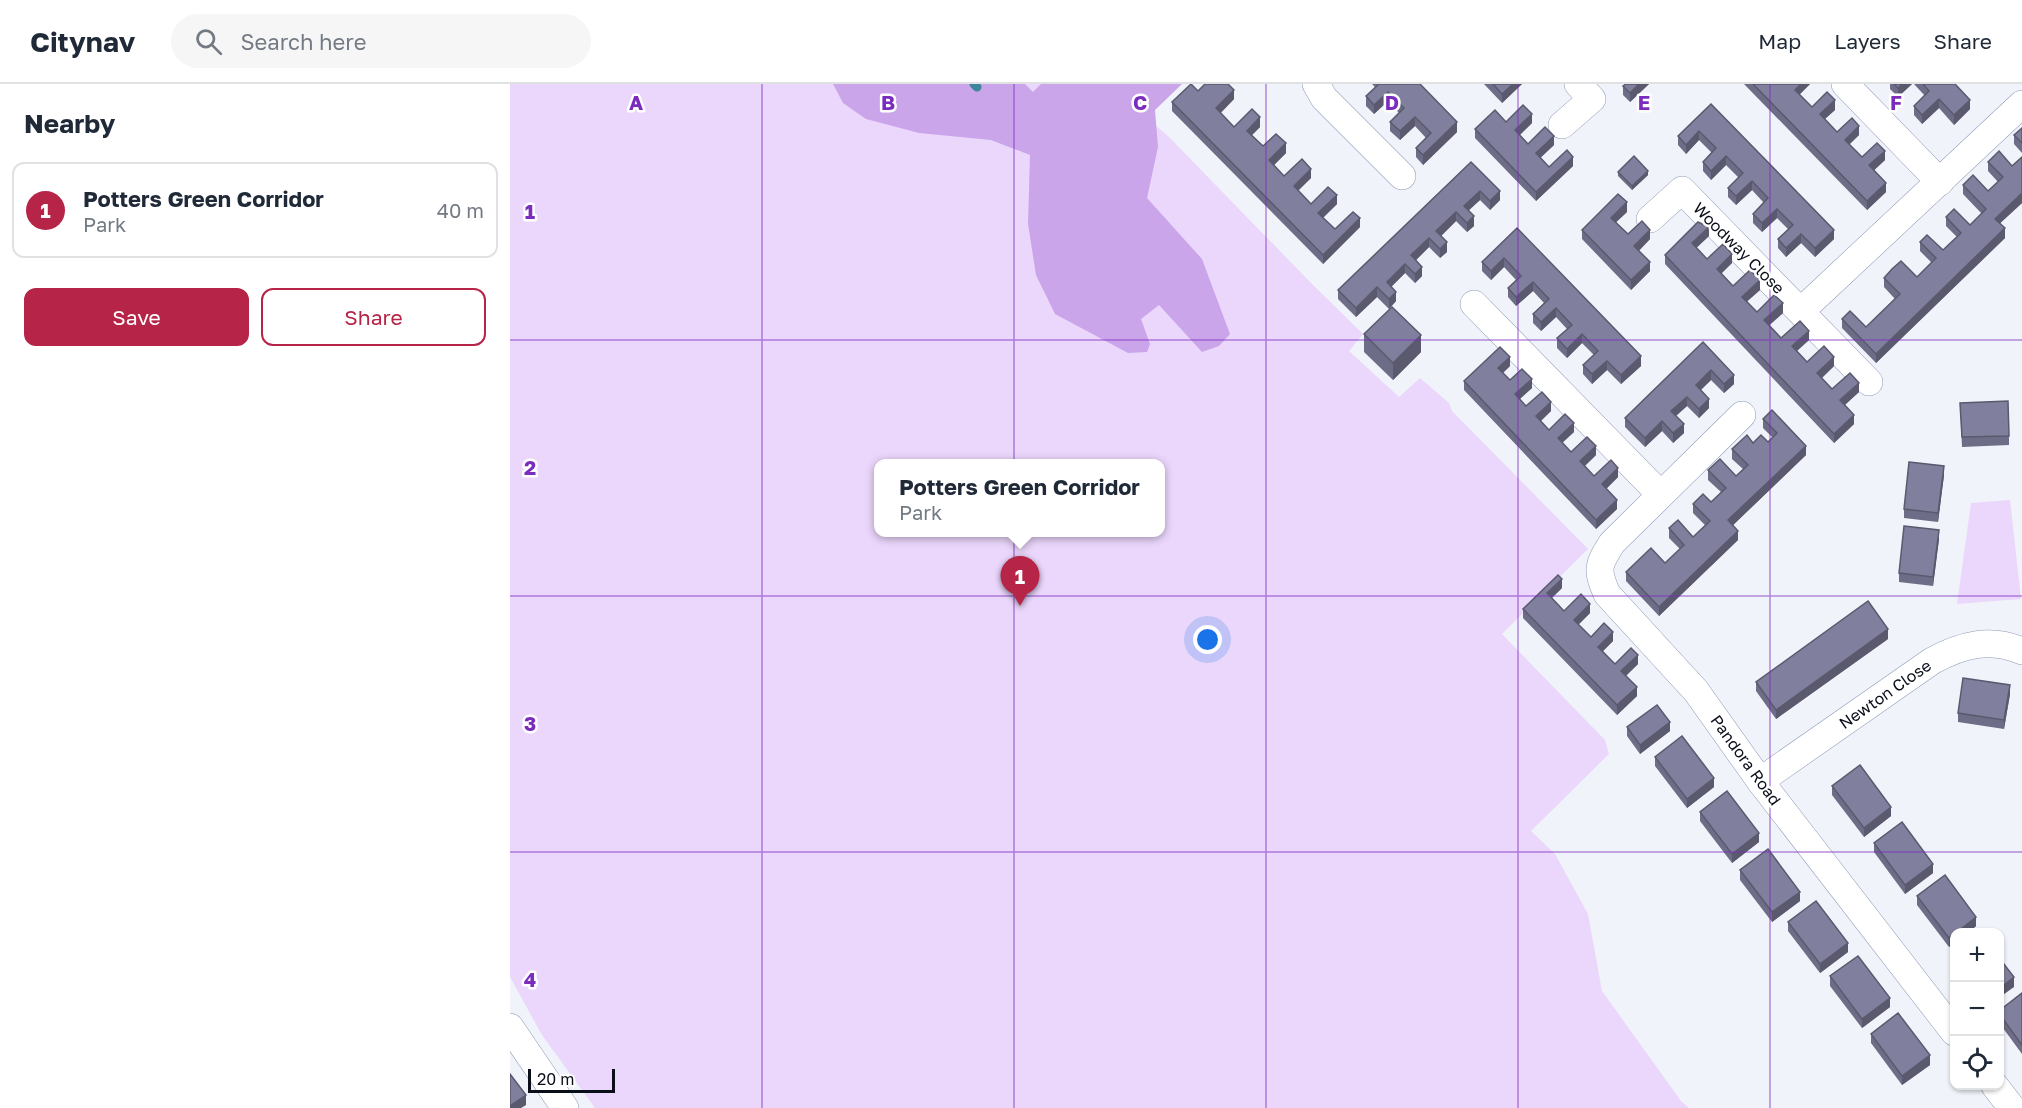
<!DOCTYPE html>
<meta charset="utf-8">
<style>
:root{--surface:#fff;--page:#f6f6f7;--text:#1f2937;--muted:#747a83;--line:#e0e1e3;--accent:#b62447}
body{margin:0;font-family:"Golos Text",sans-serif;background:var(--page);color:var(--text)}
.controls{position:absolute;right:18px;bottom:18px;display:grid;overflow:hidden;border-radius:12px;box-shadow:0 2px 4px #0004}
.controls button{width:54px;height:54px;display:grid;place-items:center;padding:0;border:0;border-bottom:2px solid var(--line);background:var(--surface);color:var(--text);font:30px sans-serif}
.scale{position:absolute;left:18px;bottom:15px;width:87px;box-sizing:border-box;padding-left:6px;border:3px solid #0a0e18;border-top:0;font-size:16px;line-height:21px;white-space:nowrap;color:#0a0e18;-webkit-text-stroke:4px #fff;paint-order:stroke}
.you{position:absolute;left:698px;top:556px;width:21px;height:21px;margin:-15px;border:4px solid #fff;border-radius:50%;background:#1a73e8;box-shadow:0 0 0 9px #1a73e833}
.badge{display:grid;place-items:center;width:39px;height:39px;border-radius:50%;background:var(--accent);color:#fff;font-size:20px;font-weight:700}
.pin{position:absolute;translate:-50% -50px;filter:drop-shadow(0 2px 3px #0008)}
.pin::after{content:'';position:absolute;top:32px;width:21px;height:18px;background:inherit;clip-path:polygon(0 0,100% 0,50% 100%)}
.popup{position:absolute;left:364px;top:375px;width:291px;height:78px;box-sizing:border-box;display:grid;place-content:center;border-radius:12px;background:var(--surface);filter:drop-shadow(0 2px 4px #0005);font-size:20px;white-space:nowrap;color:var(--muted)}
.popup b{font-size:22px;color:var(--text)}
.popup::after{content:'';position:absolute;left:50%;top:100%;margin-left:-12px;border:12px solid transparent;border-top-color:var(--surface)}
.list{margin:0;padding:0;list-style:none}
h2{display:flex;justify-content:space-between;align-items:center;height:78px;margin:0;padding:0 24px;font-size:26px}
h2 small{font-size:20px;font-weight:400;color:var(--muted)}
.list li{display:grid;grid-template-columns:39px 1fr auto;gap:18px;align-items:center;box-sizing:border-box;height:96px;margin:0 12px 12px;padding:0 12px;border:2px solid var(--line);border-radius:12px}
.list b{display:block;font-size:22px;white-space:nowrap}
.list p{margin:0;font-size:20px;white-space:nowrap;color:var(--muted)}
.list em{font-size:20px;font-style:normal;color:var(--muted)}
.actions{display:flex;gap:12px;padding:18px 24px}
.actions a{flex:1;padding:14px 0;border:2px solid var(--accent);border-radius:12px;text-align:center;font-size:21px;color:var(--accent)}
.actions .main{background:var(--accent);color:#fff}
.icon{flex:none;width:33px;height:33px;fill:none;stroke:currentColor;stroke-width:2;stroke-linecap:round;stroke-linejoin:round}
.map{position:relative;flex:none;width:1512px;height:1024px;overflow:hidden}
header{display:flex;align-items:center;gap:36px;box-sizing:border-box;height:84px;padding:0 30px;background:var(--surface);border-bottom:2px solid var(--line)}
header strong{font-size:28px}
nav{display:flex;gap:33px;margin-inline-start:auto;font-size:21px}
.search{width:420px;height:54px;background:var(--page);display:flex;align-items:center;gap:15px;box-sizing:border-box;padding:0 21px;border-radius:33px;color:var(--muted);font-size:22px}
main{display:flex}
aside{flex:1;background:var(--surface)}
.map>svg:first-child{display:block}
</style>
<header>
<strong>Citynav</strong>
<div class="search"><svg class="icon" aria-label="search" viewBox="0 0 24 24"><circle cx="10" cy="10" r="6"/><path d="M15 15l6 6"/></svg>Search here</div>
<nav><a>Map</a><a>Layers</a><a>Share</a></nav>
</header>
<main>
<aside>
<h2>Nearby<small></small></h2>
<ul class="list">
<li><span class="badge">1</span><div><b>Potters Green Corridor</b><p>Park</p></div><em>40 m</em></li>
</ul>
<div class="actions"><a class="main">Save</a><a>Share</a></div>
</aside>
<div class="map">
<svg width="1512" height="1024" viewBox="0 0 1512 1024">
<rect width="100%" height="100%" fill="#f0f3f9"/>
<g fill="#ebd7fc" fill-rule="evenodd">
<path d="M0,0H606L638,35L658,52L802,200L853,250L839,267L889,313L910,294L939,319L942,327L1078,465L992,550L1095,656L1099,670L1021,747L1045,770L1078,830L1092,907L1171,1017L1179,1024H85L32,951L0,893ZM369,380H651V448H369Z"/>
<polygon points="1500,416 1511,515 1447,520 1461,419"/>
</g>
<polygon fill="#caa5ea" points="323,0 515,0 523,8 531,0 672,0 645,26 648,63 637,114 692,175 720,250 709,262 692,268 649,221 631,235 640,260 637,268 618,269 545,230 526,191 518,140 520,71 481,56 409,49 356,35 333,19"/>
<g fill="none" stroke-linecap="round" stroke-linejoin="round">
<polyline stroke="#3d849d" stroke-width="9" points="464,0 467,3"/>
<defs>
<g id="street">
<polyline points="806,0 814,14 892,92"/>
<polyline points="1335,0 1430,98"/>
<polyline points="1052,41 1082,15 1068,0"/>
<polyline points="1140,135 1172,106 1359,298"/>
<polyline points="964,220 1150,410"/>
<polyline points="1291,227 1512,20"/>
<path d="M1232,331L1102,459C1088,481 1086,485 1097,510L1186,607L1250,697L1444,948"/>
<path d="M1250,697L1422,577C1451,561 1480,553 1512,567"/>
<polyline points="0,943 55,1024"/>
<polyline points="1485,1002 1502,1024"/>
</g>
</defs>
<use href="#street" stroke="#8c9ab7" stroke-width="28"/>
<use href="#street" stroke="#fff" stroke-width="27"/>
</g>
<g fill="#6e6d87">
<polygon points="862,0 910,0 947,48 913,81 906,73 906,64 916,54 905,42 890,56 880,47 880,38 889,29 878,17 864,30 856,22 856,12 865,3"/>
<polygon points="974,0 1012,0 992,19"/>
<polygon points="1116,0 1139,0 1120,18 1113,11 1113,2"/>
<polygon points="1234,0 1300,0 1289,11 1302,23 1325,26 1315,35 1327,48 1349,51 1339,60 1352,73 1375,76 1364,86 1376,108 1357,126"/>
<polygon points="1380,0 1402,0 1388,13 1380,5"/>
<polygon points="1404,0 1445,0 1460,25 1444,41 1429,24 1412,40 1404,31 1404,22 1415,12"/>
<polygon points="688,7 724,15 710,29 724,43 750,43 742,51 753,62 776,69 764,81 774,92 801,94 788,106 801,120 827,120 813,134 825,145 850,143 813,180 662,27 662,18"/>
<polygon points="1201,20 1324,155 1305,173 1291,159 1276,173 1268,164 1268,155 1278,145 1267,134 1252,148 1243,139 1243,130 1254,119 1242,106 1226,121 1218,113 1218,104 1229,94 1216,81 1201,96 1193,87 1193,78 1202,69 1189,56 1176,70 1168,61 1168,52"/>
<polygon points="1022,39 1009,51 1018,60 1044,61 1030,74 1039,83 1063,82 1026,117 965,54 965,45"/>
<polygon points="1512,44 1512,69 1504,60 1504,51"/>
<polygon points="1512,73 1512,119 1490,139 1495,154 1366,279 1332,244 1332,235 1356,243 1385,215 1374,203 1374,194 1407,193 1422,179 1410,167 1410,158 1433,166 1447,153 1436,142 1436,133 1460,141 1472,130 1453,110 1453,101 1478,107 1488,98 1478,87 1478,78 1502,82"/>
<polygon points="961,78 990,116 980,126 970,116 958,126 964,142 957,148 946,137 931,152 937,168 930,174 919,163 906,176 912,192 905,199 895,189 881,203 886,217 879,225 867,213 846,233 828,215 828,206"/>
<polygon points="1108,88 1138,91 1122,106 1108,92"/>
<polygon points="1117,128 1106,138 1118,150 1140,155 1129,167 1140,187 1121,206 1072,155 1072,146"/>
<polygon points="1007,144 1131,282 1111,300 1097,286 1082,300 1073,290 1073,281 1084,271 1072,259 1057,274 1047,264 1047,254 1057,245 1046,233 1031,247 1023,239 1023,230 1034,219 1023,207 1006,222 998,213 998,204 1006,196 994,183 981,196 972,187 972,178"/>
<polygon points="1199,152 1186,164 1197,175 1222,179 1211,189 1223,202 1250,206 1237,217 1247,228 1273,229 1259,241 1271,254 1299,256 1287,267 1297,278 1324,282 1312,294 1322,305 1349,308 1335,321 1344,340 1324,359 1155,180 1155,171"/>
<polygon points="854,250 911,268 883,296 854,268"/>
<polygon points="1193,258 1224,300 1214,309 1201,296 1191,306 1199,324 1189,334 1177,322 1166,332 1174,349 1163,359 1152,347 1135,363 1115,343 1115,334"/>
<polygon points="1000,282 993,289 1000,296 1022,304 1010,315 1016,322 1041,327 1030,337 1039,346 1064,348 1052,358 1061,368 1086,371 1075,382 1084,392 1108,393 1096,405 1107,425 1086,445 954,306 954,297"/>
<polygon points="1450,319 1499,352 1499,361 1452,363"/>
<polygon points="1253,335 1296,371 1223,441 1228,456 1149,532 1116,497 1116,488 1155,479 1170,465 1159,454 1159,444 1183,453 1195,441 1183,429 1183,420 1201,418 1211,408 1198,396 1198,386 1226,392 1233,385 1222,375 1222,365 1243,359 1258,358 1263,354 1253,344"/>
<polygon points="1434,391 1428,438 1394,434 1394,425"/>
<polygon points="1429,455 1423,502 1389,498 1389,489"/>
<polygon points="1052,504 1042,514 1054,527 1080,529 1068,541 1081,553 1103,557 1093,567 1105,580 1128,580 1116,592 1127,612 1107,631 1013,534 1013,525"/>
<polygon points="1378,555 1266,635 1246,607 1246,598"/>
<polygon points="1500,610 1494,645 1448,638 1448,629"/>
<polygon points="1117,643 1160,647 1130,670 1117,652"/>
<polygon points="1145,673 1204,703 1177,724 1145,682"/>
<polygon points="1322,702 1381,732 1354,753 1322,711"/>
<polygon points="1190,728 1249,758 1222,779 1190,737"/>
<polygon points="1364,759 1423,789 1395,810 1364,768"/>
<polygon points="1230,786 1290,817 1262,838 1230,796"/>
<polygon points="1407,812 1466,842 1458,849 1444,849 1439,863 1407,821"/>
<polygon points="1278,838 1338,868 1310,889 1278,847"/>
<polygon points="1320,892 1380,923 1352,944 1320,902"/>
<polygon points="1512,909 1512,970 1490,940 1490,926"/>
<polygon points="1361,950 1420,981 1392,1001 1361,959"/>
</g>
<g fill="#5a596e">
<polygon points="1003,0 1012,0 992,19 992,10"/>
<polygon points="1129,0 1139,0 1120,18 1120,9"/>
<polygon points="1291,0 1300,0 1285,15 1285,6"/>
<polygon points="1392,0 1402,0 1388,13 1388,4"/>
<polygon points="724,6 724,15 706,34 706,24"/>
<polygon points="878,8 878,17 864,30 864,21"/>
<polygon points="1429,15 1429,24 1412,40 1412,31"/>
<polygon points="1325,16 1325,26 1310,39 1310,30"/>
<polygon points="1460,16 1460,25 1444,41 1444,31"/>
<polygon points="1022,30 1022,39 1005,56 1005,46"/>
<polygon points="750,33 750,43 737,56 737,47"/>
<polygon points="905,33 905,42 890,56 890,47"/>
<polygon points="947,38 947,48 913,81 913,71"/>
<polygon points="1349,42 1349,51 1335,65 1335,56"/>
<polygon points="1189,47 1189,56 1176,70 1176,61"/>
<polygon points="1044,52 1044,61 1026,78 1026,69"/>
<polygon points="776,59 776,69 759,86 759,76"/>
<polygon points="1375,67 1375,76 1359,91 1359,81"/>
<polygon points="1216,72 1216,81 1201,96 1201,87"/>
<polygon points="1063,73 1063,82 1026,117 1026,108"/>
<polygon points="801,85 801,94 784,111 784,102"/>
<polygon points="1138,87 1138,91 1122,106 1122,102"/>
<polygon points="1242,97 1242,106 1226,121 1226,112"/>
<polygon points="1376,99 1376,108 1357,126 1357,117"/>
<polygon points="970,107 970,116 954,131 954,122"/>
<polygon points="990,107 990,116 980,126 980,117"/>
<polygon points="1512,109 1512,119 1485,144 1485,135"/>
<polygon points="827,111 827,120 808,138 808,129"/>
<polygon points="1117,118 1117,128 1101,143 1101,134"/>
<polygon points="1267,125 1267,134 1252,148 1252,139"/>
<polygon points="946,128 946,137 926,157 926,147"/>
<polygon points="964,132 964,142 957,148 957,139"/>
<polygon points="850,134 850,143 813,180 813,171"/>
<polygon points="1199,143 1199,152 1182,168 1182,159"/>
<polygon points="1495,144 1495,154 1366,279 1366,270"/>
<polygon points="1140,146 1140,155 1124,171 1124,162"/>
<polygon points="1324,146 1324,155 1305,173 1305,164"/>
<polygon points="1291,150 1291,159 1276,173 1276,164"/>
<polygon points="919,154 919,163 901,181 901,171"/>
<polygon points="937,158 937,168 930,174 930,165"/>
<polygon points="1222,170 1222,179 1207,194 1207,185"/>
<polygon points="994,174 994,183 981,196 981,187"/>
<polygon points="1140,178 1140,187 1121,206 1121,196"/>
<polygon points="895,180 895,189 877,207 877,198"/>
<polygon points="912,183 912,192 905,199 905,190"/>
<polygon points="1250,196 1250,206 1232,222 1232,213"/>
<polygon points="1023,198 1023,207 1006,222 1006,213"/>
<polygon points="867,203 867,213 846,233 846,224"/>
<polygon points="886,208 886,217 879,225 879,215"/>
<polygon points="1273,219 1273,229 1254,246 1254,236"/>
<polygon points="1046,224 1046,233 1031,247 1031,238"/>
<polygon points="1299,247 1299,256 1282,271 1282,262"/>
<polygon points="1072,250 1072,259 1057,274 1057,265"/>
<polygon points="911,251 911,268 883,296 883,279"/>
<polygon points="1131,272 1131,282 1111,300 1111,291"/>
<polygon points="1000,273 1000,282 988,293 988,284"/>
<polygon points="1324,273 1324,282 1307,298 1307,289"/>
<polygon points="1097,277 1097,286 1082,300 1082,290"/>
<polygon points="1201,286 1201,296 1186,310 1186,301"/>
<polygon points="1224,291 1224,300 1214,309 1214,300"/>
<polygon points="1022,295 1022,304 1005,319 1005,310"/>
<polygon points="1349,299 1349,308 1330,325 1330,316"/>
<polygon points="1177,313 1177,322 1161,336 1161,327"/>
<polygon points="1199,315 1199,324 1189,334 1189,325"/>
<polygon points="1041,318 1041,327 1026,342 1026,332"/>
<polygon points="1344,331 1344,340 1324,359 1324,350"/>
<polygon points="1152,337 1152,347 1135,363 1135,354"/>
<polygon points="1064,339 1064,348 1048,363 1048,354"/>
<polygon points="1174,340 1174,349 1163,359 1163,349"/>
<polygon points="1086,362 1086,371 1070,386 1070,377"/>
<polygon points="1296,362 1296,371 1218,446 1218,436"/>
<polygon points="1434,382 1434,391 1428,438 1428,429"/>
<polygon points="1108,384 1108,393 1092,409 1092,400"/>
<polygon points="1107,416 1107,425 1086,445 1086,436"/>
<polygon points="1429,446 1429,455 1423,502 1423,493"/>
<polygon points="1228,447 1228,456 1149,532 1149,523"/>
<polygon points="1052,495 1052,504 1037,518 1037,509"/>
<polygon points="1080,520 1080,529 1064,545 1064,536"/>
<polygon points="1378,545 1378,555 1266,635 1266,626"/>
<polygon points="1103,548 1103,557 1088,572 1088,563"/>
<polygon points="1128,571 1128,580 1111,596 1111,587"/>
<polygon points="1500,601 1500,610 1494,645 1494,636"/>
<polygon points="1127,603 1127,612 1107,631 1107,621"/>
<polygon points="1160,638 1160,647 1130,670 1130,661"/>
<polygon points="1204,694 1204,703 1177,724 1177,715"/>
<polygon points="1381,723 1381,732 1354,753 1354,744"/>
<polygon points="1249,749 1249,758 1222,779 1222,770"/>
<polygon points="1423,780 1423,789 1395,810 1395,801"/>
<polygon points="1290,808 1290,817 1262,838 1262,828"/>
<polygon points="1466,833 1466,842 1458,849 1446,849"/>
<polygon points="1444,850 1444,859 1439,863 1439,854"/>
<polygon points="1338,859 1338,868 1310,889 1310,880"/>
<polygon points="1504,893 1504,903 1490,913 1490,904"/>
<polygon points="1380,914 1380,923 1352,944 1352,935"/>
<polygon points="1420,971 1420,981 1392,1001 1392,992"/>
<polygon points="16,1011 16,1021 11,1024 0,1024 0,1022"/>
</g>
<g fill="#807f9d" stroke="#5a596e" stroke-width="1.5">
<polygon points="681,0 688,7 695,0 718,0 724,6 706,24 724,43 742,25 750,33 737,47 753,62 766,50 776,59 759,76 774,92 792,75 801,85 784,102 801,120 818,103 827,111 808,129 825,145 843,128 850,134 813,171 662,18"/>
<polygon points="869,0 910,0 947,38 913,71 906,64 921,49 905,33 890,47 880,38 894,24 878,8 864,21 856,12"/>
<polygon points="983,0 1003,0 992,10"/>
<polygon points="1116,0 1129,0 1120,9 1113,2"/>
<polygon points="1243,0 1291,0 1285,6 1302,23 1317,8 1325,16 1310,30 1327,48 1342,34 1349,42 1335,56 1352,73 1367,59 1375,67 1359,81 1376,99 1357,117"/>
<polygon points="1384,0 1392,0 1388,4"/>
<polygon points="1413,0 1445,0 1460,16 1444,31 1429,15 1412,31 1404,22 1419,7"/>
<polygon points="1201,20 1324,146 1305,164 1291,150 1276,164 1268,155 1283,141 1267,125 1252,139 1243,130 1258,114 1242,97 1226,112 1218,104 1233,89 1216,72 1201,87 1193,78 1206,64 1189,47 1176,61 1168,52"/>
<polygon points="1013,21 1022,30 1005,46 1018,60 1035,43 1044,52 1026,69 1039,83 1057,66 1063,73 1026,108 965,45 985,26 996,38"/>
<polygon points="1512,44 1512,59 1504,51"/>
<polygon points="1489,67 1502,82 1512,73 1512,109 1485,135 1495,144 1366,270 1332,235 1340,227 1356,243 1390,210 1374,194 1382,185 1391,177 1407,193 1426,174 1410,158 1417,151 1433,166 1451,149 1436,133 1444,125 1460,141 1476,125 1453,101 1463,91 1478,107 1493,93 1478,78"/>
<polygon points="1124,72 1138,87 1122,102 1108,88"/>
<polygon points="961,78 990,107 980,117 970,107 954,122 964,132 957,139 946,128 926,147 937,158 930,165 919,154 901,171 912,183 905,190 895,180 877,198 886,208 879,215 867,203 846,224 828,206"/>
<polygon points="1108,110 1117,118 1101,134 1118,150 1132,137 1140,146 1124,162 1140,178 1121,196 1072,146"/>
<polygon points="1188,138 1199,143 1182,159 1197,175 1213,160 1222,170 1207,185 1223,202 1240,186 1250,196 1232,213 1247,228 1264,211 1273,219 1254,236 1271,254 1290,237 1299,247 1282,262 1297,278 1314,262 1324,273 1307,289 1322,305 1340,289 1349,299 1330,316 1344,331 1324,350 1155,171"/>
<polygon points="1007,144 1131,272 1111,291 1097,277 1082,290 1073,281 1088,267 1072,250 1057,265 1047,254 1062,241 1046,224 1031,238 1023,230 1039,215 1023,198 1006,213 998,204 1011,192 994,174 981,187 972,178"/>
<polygon points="882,223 911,251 883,279 854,250"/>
<polygon points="1193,258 1224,291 1214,300 1201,286 1186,301 1199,315 1189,325 1177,313 1161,327 1174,340 1163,349 1152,337 1135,354 1115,334"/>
<polygon points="990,263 1000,273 988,284 1000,296 1012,285 1022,295 1005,310 1016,322 1032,308 1041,318 1026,332 1039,346 1055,330 1064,339 1048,354 1061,368 1077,353 1086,362 1070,377 1084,392 1101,376 1108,384 1092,400 1107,416 1086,436 954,297"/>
<polygon points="1498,317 1499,352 1452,353 1450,319"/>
<polygon points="1262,326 1296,362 1218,436 1228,447 1149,523 1116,488 1141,464 1155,479 1174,461 1159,444 1168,436 1183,453 1200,437 1183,420 1193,410 1201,418 1216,404 1198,386 1210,375 1226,392 1238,381 1222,365 1237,351 1243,359 1251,351 1258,358 1267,349 1253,335"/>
<polygon points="1399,378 1434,382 1428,429 1394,425"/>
<polygon points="1394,442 1429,446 1423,493 1389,489"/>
<polygon points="1048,491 1052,495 1037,509 1054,527 1071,510 1080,520 1064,536 1081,553 1094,539 1103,548 1088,563 1105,580 1121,564 1128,571 1111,587 1127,603 1107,621 1013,525"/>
<polygon points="1358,517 1378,545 1266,626 1246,598"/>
<polygon points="1453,594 1500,601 1494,636 1448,629"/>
<polygon points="1147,621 1160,638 1130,661 1117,643"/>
<polygon points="1172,652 1204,694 1177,715 1145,673"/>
<polygon points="1350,681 1381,723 1354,744 1322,702"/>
<polygon points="1217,707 1249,749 1222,770 1190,728"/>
<polygon points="1392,738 1423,780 1395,801 1364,759"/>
<polygon points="1258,765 1290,808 1262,828 1230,786"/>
<polygon points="1435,791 1466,833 1446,849 1444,849 1439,854 1407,812"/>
<polygon points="1306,817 1338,859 1310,880 1278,838"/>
<polygon points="1348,872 1380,914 1352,935 1320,892"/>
<polygon points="1490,875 1504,893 1490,904"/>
<polygon points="1512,909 1512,961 1490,931 1490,926"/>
<polygon points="1388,929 1420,971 1392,992 1361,950"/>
<polygon points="0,990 16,1011 0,1022"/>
</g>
<path fill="none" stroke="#7b2cbf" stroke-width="1.5" stroke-opacity="0.55" d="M252,0V1024M504,0V1024M756,0V1024M1008,0V1024M1260,0V1024M0,256H1512M0,512H1512M0,768H1512"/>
<g text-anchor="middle" stroke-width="5" stroke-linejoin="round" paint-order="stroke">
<g font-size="16" fill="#0a0e18" stroke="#fff">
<text transform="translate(1229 164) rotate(45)" y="6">Woodway Close</text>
<text transform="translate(1375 610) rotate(-35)" y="6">Newton Close</text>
<text transform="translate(1236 676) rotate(54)" y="6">Pandora Road</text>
</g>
</g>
<g font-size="20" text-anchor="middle" font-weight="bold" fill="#7b2cbf" stroke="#fff" stroke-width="5" stroke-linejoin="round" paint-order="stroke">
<text x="126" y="26">A</text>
<text x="378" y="26">B</text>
<text x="630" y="26">C</text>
<text x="882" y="26">D</text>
<text x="1134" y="26">E</text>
<text x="1386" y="26">F</text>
<text x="20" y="135">1</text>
<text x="20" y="391">2</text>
<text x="20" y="647">3</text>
<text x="20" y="903">4</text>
</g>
</svg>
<div class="controls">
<button>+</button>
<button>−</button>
<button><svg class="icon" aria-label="locate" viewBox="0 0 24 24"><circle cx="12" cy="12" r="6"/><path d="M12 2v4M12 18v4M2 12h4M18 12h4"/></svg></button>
</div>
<div class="scale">20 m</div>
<div class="you"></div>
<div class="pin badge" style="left:510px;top:522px">1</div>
<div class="popup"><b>Potters Green Corridor</b>Park</div>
</div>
</main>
